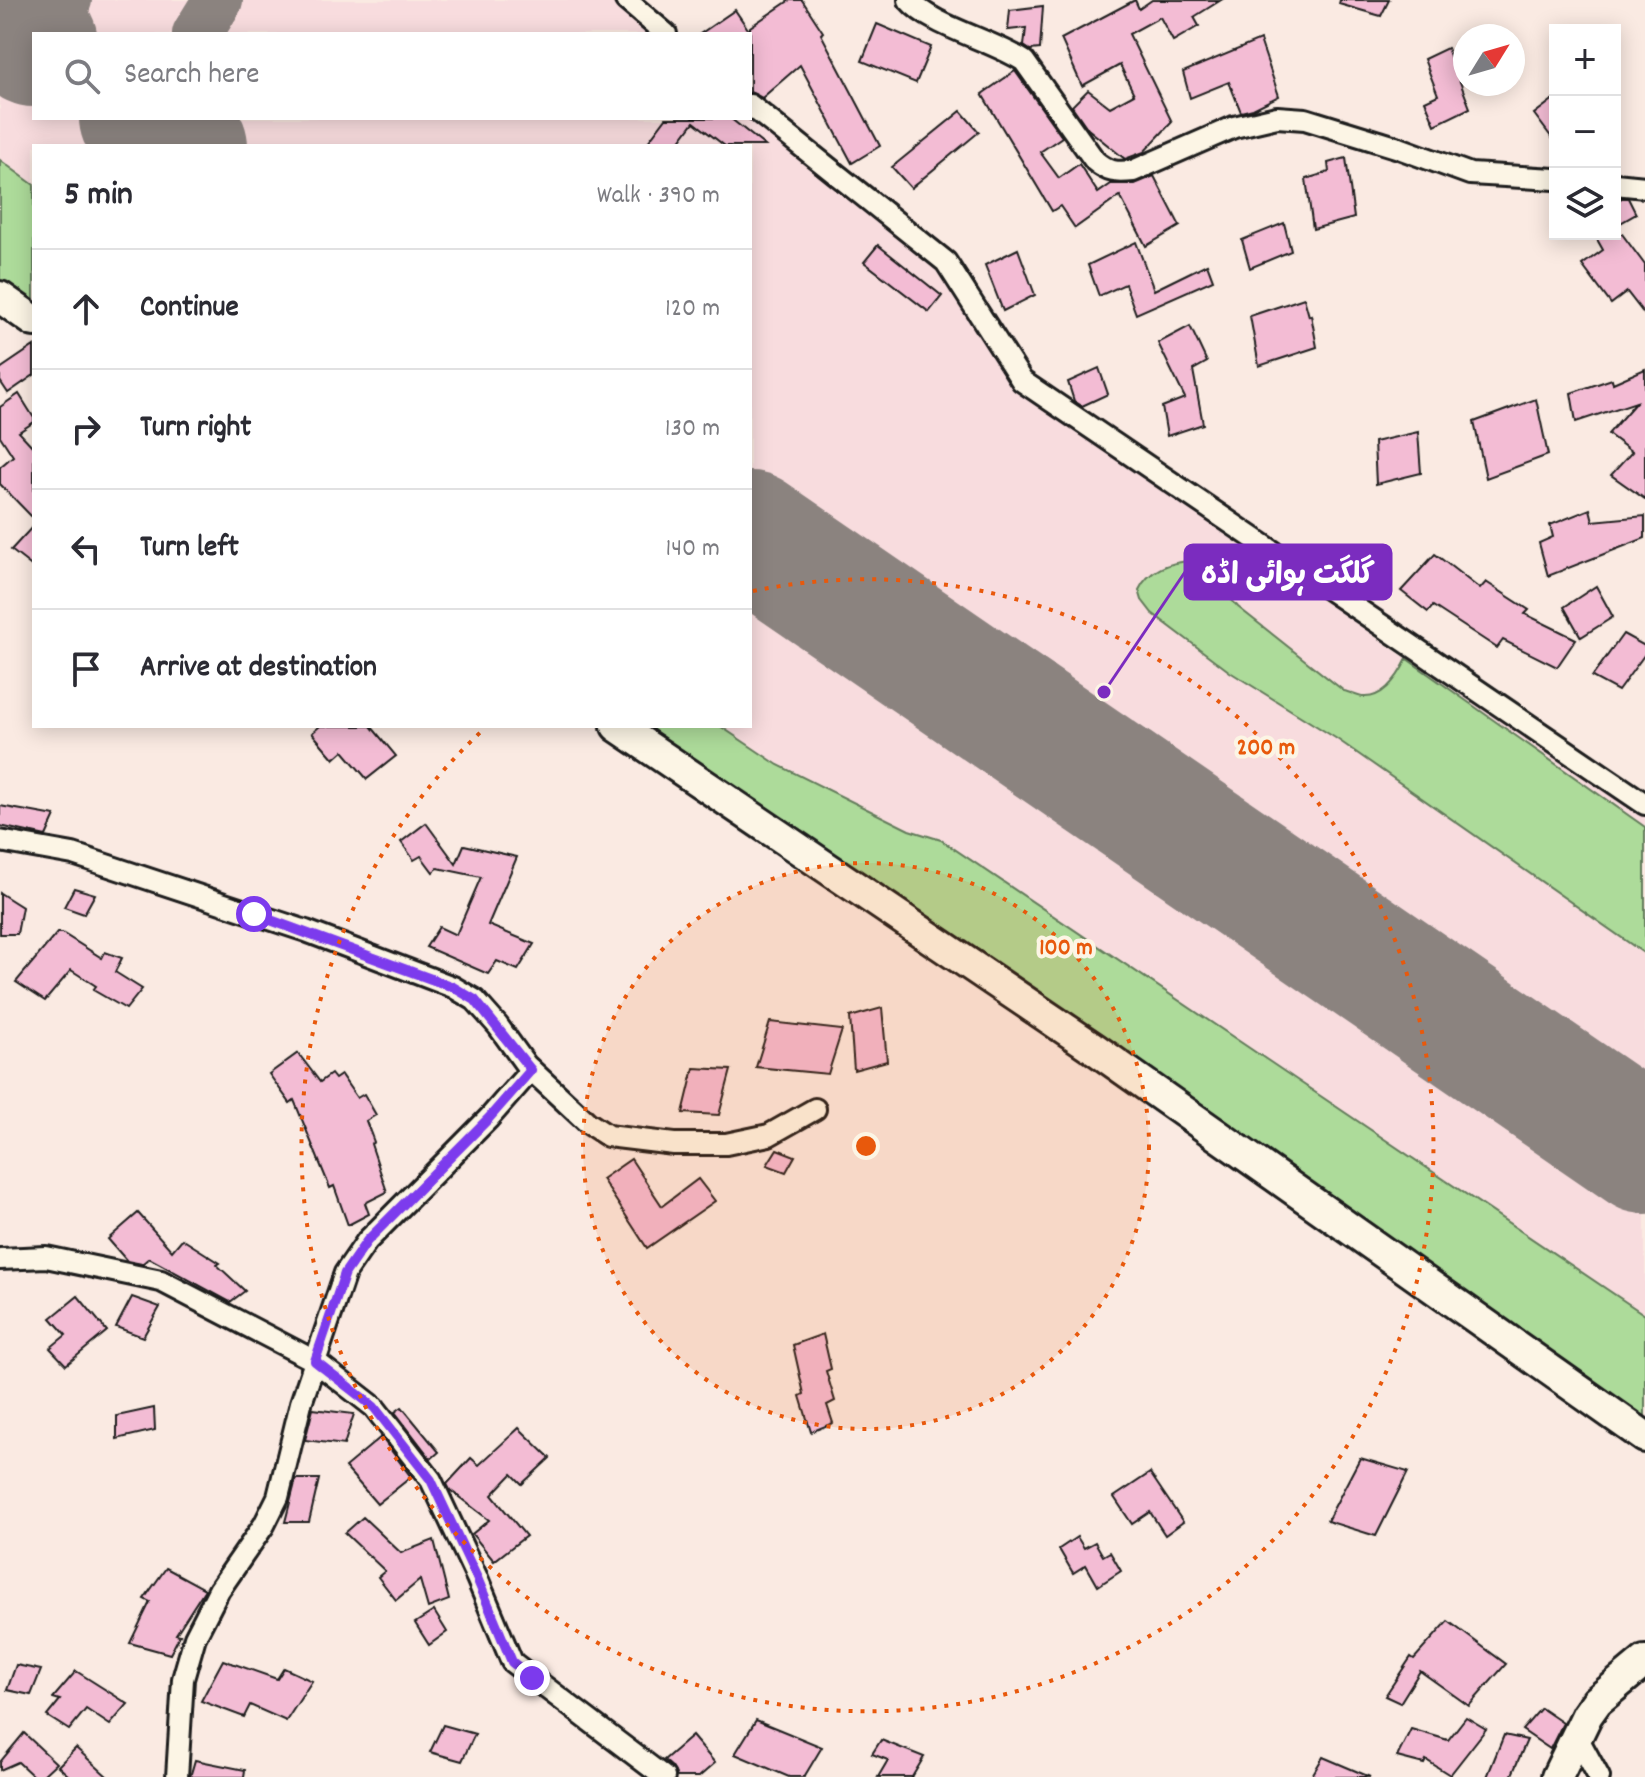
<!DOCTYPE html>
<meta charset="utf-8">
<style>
:root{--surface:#fff;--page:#f2f2f3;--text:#2b2b33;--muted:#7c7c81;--line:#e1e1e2}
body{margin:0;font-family:Dekko,"Playpen Sans Arabic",sans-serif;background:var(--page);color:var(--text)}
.controls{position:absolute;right:24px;top:24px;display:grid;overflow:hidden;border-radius:0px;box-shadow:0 4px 20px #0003}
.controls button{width:72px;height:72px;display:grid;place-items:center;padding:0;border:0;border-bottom:2px solid var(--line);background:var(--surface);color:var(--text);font:40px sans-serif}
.compass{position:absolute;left:1453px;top:24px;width:72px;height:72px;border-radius:50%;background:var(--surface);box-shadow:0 4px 20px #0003;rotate:53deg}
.stop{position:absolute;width:24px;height:24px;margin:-18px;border:6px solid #7c3aed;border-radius:50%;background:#fff}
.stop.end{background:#7c3aed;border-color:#fff;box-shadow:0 2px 8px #0008}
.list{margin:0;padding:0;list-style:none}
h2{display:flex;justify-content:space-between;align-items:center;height:104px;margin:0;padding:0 32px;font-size:34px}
h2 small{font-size:26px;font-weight:400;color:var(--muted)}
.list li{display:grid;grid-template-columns:52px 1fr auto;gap:24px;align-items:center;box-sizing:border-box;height:120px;padding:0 32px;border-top:2px solid var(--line)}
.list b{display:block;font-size:30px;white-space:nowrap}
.list em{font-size:26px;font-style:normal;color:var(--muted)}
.icon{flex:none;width:44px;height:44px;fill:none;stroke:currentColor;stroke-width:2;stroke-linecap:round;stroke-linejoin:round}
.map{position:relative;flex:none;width:1645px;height:1777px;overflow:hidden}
.search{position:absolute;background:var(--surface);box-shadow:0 4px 20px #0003;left:32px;top:32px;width:720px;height:88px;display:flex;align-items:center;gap:20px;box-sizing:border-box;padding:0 28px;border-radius:0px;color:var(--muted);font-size:30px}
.panel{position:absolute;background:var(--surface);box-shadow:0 4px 20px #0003;left:32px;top:144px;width:720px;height:584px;border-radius:0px}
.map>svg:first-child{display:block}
</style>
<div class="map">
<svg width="1645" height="1777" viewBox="0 0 1645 1777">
<rect width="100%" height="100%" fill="#faeae2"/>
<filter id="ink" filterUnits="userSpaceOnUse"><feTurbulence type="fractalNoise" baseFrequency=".0125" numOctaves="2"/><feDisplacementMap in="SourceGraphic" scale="16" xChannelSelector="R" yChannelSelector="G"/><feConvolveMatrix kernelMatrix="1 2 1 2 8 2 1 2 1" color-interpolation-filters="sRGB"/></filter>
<g filter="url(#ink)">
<polygon fill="#f8dcde" points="0,0 612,0 653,34 34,34 34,118 750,118 750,115 942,275 1016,385 1407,659 1645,816 1645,1425 632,726 750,726 750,146 34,146 34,313 0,290"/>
<g fill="#addb9a" stroke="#647c5b" stroke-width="2">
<polygon points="0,160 34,185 34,313 0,290"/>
<path d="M1191,561L1202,566L1238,607L1344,691C1350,692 1358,697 1364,697C1384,698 1399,675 1407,659L1645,827V954L1337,739L1230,672L1152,613L1142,600L1139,590C1148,570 1170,562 1191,561Z"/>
<polygon points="632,726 720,726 778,765 909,830 941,840 1645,1315 1645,1425"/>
</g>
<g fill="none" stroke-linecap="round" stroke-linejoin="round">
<g stroke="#8b837f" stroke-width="50">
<path d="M5,23C31,26 51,22 67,0"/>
<polyline points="197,34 218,0"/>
<polyline points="165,118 172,131 185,146"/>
</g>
<g stroke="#8b837f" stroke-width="128">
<polyline points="0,19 34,43"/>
<polyline points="143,118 184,146"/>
<polyline points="750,535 1645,1150"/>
</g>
</g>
<g fill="#f3bcd4" stroke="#1c1c1c" stroke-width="2">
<polygon points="790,0 802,0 823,32 821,34 880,146 852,163 800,65 762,98 750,92 750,34 700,34 735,10 750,32 750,27"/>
<polygon points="1135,0 1139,9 1152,0 1221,0 1194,17 1199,26 1173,41 1160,17 1129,34 1172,122 1144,152 1125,159 1088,129 1072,106 1088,90 1110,107 1134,94 1120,65 1082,86 1061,39"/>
<polygon points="1340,0 1389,0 1381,16 1339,4"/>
<polygon points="1043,6 1040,49 1030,50 1024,46 1026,28 1008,30 1010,10"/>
<polygon points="877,24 931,47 916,83 862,61"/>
<polygon points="1260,40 1279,96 1253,109 1241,112 1229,82 1190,98 1183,72"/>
<polygon points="1447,48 1470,108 1435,125 1425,101 1438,95 1424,59"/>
<polygon points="1015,71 1062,137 1040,152 1059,178 1079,164 1098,193 1111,184 1135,184 1154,176 1180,226 1146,246 1120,196 1075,228 1060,206 1052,211 982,94"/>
<polygon points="1555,98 1555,142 1534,114"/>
<polygon points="961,111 979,132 911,188 892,167"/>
<polygon points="666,118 730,118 765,146 725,146 694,122 676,146 645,146"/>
<polygon points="1346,158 1354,218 1313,229 1306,179 1329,172 1328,163"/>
<polygon points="1622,198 1628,198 1636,214 1615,226 1615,202"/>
<polygon points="1284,223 1291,251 1250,268 1242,240"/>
<polygon points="1594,234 1622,234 1645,265 1645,315 1627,292 1611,304 1582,265 1603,250"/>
<polygon points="1136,242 1154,290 1207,264 1213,280 1136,314 1125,284 1099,296 1088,265"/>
<polygon points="878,245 942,296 929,312 864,262"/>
<polygon points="1018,249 1035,295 1003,311 985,265"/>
<polygon points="1304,298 1309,316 1311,315 1317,347 1259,366 1250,316"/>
<polygon points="1190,326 1207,362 1193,370 1203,424 1167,436 1162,407 1185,398 1158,343"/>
<polygon points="34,346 34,375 8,393 0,381 0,369"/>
<polygon points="1099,368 1108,394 1082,406 1074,401 1068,382"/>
<polygon points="1645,369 1645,499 1611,475 1632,452 1608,434 1636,402 1576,422 1571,393 1612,379 1613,383"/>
<polygon points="19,394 34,418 34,422 19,432 34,448 34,519 0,484 0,467 13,456 0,436 0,407"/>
<polygon points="1536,399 1548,455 1486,478 1474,422"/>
<polygon points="1418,432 1421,473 1376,484 1374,442"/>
<polygon points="1590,509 1593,521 1645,516 1645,538 1548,576 1539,543 1553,537 1550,525"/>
<polygon points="34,525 34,568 11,550"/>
<polygon points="1435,554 1480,589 1486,582 1529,610 1525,614 1576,639 1557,667 1503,640 1497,648 1433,606 1428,612 1401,591"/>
<polygon points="1596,586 1613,617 1581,637 1564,607"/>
<polygon points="1623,634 1645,646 1645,654 1618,691 1592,677"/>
<polygon points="320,726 371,726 396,756 367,779 343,751 334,759 312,733"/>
<polygon points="0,806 55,816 46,836 0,826"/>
<polygon points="426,823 456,864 464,845 517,857 488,925 534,944 518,970 497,961 488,974 426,947 439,927 456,935 481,877 438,868 433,872 421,856 414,860 401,842"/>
<polygon points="74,888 95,894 84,914 64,907"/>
<polygon points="0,893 22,907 17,934 0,934"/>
<polygon points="57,933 62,933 102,958 105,952 122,958 115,972 142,989 126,1009 93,990 96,986 71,970 45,1001 16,982"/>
<polygon points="882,1008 887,1061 854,1070 850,1017"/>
<polygon points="770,1022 842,1030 828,1074 756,1067"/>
<polygon points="298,1053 320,1082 331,1074 335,1079 341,1075 357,1098 364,1094 376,1115 366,1121 374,1142 371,1144 387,1192 365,1203 369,1214 348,1225 334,1186 330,1188 294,1100 290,1103 269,1074"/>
<polygon points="694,1068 731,1070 719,1115 683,1113"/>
<polygon points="777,1149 795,1156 786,1172 767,1165"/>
<polygon points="631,1159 662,1206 698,1179 715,1201 647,1248 602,1179"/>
<polygon points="138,1213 172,1251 182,1239 220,1263 217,1265 245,1291 230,1302 149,1258 142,1264 127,1261 108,1239"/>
<polygon points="78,1296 107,1331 66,1365 50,1348 66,1335 51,1318"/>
<polygon points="132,1297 160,1307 143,1337 116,1327"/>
<polygon points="823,1334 831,1369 826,1371 835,1401 827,1405 833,1423 811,1432 800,1396 804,1394 793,1345"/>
<polygon points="402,1407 439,1452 431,1459 395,1412"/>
<polygon points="154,1408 155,1430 117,1439 117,1416"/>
<polygon points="313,1409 354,1414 344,1445 305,1440"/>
<polygon points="519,1428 550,1458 522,1484 512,1474 492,1495 526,1536 494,1561 472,1534 489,1520 450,1490 447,1484 471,1458 479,1465"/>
<polygon points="381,1437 411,1477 377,1504 345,1467"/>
<polygon points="1360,1458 1408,1472 1376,1536 1327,1521"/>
<polygon points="1150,1473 1183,1522 1165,1535 1150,1512 1132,1524 1114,1497"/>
<polygon points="296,1479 319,1479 309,1522 285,1522"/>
<polygon points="363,1517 401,1553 434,1540 449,1600 428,1608 420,1580 396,1600 378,1577 385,1571 345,1533"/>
<polygon points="1077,1537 1084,1548 1095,1542 1103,1556 1110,1552 1121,1571 1098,1586 1086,1565 1073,1573 1059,1549"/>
<polygon points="166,1568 205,1589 176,1634 180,1635 170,1654 130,1643 150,1602 144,1599"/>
<polygon points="434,1611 447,1632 429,1645 415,1623"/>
<polygon points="1448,1621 1506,1664 1469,1706 1420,1671 1400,1703 1385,1696 1411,1657 1414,1659"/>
<polygon points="223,1660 277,1679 284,1668 312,1681 286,1721 250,1705 244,1717 201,1701"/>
<polygon points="16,1665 41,1670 31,1695 7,1690"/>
<polygon points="76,1671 128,1704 110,1725 86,1709 69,1730 47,1716 60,1700 53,1698"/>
<polygon points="1541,1708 1563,1723 1550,1749 1522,1730"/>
<polygon points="1466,1717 1486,1729 1450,1775 1426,1760 1424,1764 1397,1757 1411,1729 1448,1740"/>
<polygon points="756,1720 822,1747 804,1777 789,1777 735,1754"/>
<polygon points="443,1725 475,1734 462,1761 430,1752"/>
<polygon points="24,1733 56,1763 41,1777 34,1777 18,1762 0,1770 0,1762"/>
<polygon points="1504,1735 1527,1740 1511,1777 1487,1777"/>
<polygon points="692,1736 715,1763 699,1777 677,1777 672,1767 664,1760"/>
<polygon points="881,1740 924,1757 912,1777 878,1777 888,1760 872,1754"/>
<polygon points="76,1748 108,1777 70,1777 58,1766"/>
<polygon points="1323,1757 1370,1777 1311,1777"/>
<polygon points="195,1760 245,1770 244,1777 190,1777"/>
</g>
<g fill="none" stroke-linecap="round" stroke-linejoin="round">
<defs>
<g id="street">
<polyline points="626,0 666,34"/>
<path d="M909,0C931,26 992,40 1024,61L1095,161C1108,172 1116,173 1133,171L1234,127L1277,117L1305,119L1399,148L1470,174L1555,179"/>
<polyline points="750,105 946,262 1022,381 1645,804"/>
<polyline points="1615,184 1645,187"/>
<polyline points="0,841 73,854 306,931 453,987 475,1000 498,1026 526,1065 588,1123 608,1136 674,1144 726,1144 769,1135 815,1109"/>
<polyline points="0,1259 46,1257 161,1281 315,1361 374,1407 431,1480 477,1578 512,1662 664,1777"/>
<polyline points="1576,1735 1599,1777"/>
<polyline points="177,1777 183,1679 195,1637 219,1590 264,1525 278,1497 301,1403 345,1273 367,1241 489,1118 531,1070"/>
</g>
<g id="secondary">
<polyline points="0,297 34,321"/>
<polyline points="617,726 1095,1049 1645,1437"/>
<polyline points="1557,1777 1587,1715 1597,1701 1645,1661"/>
</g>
</defs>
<use href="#street" stroke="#1c1c1c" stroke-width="26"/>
<use href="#secondary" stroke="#1c1c1c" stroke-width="36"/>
<use href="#street" stroke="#fcf5e5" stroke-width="20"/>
<use href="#secondary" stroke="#fcf5e5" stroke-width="30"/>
</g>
</g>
<g fill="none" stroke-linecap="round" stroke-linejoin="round" filter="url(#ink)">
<polyline stroke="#7c3aed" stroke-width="10" points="254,914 453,987 475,1000 531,1070 489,1118 367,1241 345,1273 315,1361 374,1407 431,1480 477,1578 512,1662 532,1678"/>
</g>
<circle cx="866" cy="1146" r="283" fill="#e8590c" fill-opacity=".12"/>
<g fill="none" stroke="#e8590c" stroke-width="4" stroke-dasharray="4 8">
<circle cx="866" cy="1146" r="283"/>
<path d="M753 591A566 566 0 1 1 484 729"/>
</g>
<circle cx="866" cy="1146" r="12" fill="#e8590c" stroke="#fcf5e5" stroke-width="4"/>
<g font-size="24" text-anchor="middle" font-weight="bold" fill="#e8590c" stroke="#fcf5e5" stroke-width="8" stroke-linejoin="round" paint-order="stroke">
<text x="1266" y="754">200 m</text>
<text x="1066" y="954">100 m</text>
</g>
<path fill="none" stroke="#7b2cbf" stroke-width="3" d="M1104 692L1185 572"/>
<circle fill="#7b2cbf" stroke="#fcf5e5" stroke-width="3" cx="1104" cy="692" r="8"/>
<rect fill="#7b2cbf" stroke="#7b2cbf" stroke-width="3" x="1185" y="545" width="206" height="54" rx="8"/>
<g font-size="30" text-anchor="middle" font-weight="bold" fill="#fff">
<text x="1288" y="583">گلگت ہوائی اڈہ</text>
</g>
</svg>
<div class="controls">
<button>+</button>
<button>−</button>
<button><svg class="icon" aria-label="layers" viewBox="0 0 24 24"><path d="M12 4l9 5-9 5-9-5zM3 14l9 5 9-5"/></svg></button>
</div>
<svg class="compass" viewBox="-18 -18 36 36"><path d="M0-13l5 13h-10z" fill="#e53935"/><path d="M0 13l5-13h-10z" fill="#7c7c81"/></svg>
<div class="stop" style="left:254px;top:914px"></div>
<div class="stop end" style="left:532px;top:1678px"></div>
<div class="search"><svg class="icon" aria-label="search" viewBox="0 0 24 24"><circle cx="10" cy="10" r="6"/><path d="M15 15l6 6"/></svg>Search here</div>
<section class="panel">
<h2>5 min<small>Walk · 390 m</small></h2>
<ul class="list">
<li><svg class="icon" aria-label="ahead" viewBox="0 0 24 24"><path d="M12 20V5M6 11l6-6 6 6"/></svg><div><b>Continue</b></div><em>120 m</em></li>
<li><svg class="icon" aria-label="right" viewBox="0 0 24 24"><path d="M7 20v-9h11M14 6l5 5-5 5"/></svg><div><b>Turn right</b></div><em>130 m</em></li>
<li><svg class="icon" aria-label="left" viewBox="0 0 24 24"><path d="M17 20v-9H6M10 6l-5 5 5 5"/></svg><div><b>Turn left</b></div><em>140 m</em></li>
<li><svg class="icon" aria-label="arrive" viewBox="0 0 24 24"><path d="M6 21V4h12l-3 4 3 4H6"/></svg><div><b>Arrive at destination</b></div></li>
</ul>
</section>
</div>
